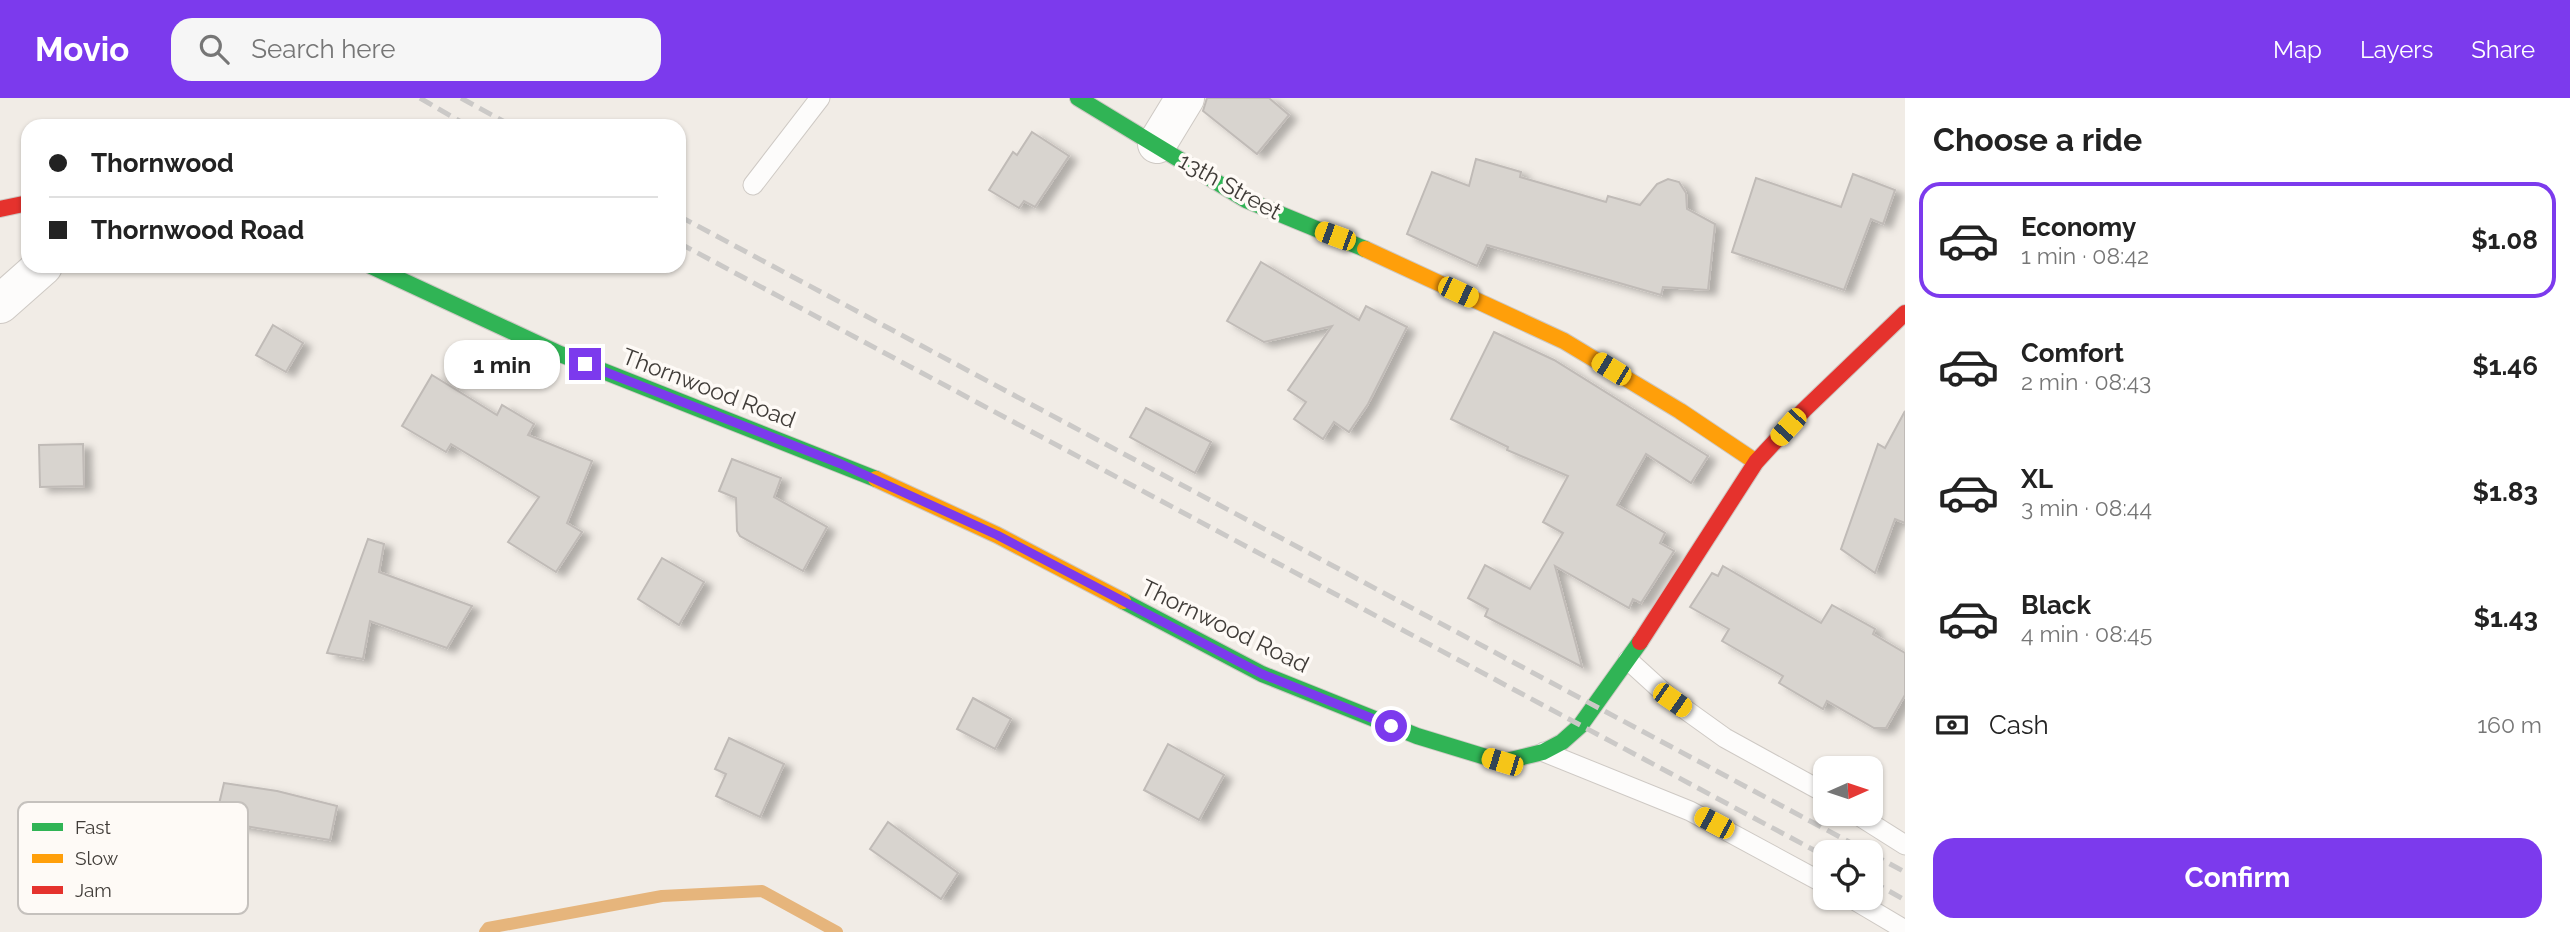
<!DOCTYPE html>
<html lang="en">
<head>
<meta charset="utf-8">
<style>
  :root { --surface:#fff; --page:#f6f6f6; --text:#222; --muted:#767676; --line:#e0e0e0; --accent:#7c3aed }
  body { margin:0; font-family:Raleway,sans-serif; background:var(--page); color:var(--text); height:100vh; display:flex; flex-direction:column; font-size:26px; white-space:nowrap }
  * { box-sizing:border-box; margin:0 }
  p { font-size:23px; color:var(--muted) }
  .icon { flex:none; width:38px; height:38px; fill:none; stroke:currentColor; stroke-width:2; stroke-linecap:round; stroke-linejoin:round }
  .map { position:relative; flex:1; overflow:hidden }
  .drawer { display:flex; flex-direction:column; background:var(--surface); width:665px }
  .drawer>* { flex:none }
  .top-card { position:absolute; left:21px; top:21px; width:665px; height:154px; border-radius:21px; box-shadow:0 2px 5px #0004; display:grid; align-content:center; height:154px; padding:0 28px; background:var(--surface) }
  .needle { width:46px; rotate:87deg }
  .buttons { position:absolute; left:1813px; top:658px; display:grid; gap:14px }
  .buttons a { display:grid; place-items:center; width:70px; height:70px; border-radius:14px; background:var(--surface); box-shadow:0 2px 5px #0004; font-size:35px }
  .end { position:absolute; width:32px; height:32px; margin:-16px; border:9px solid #7c3aed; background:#fff; box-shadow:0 0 0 4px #fff }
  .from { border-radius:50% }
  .bubble { position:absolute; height:49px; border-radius:21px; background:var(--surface); box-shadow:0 2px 5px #0004; font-size:23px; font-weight:700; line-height:49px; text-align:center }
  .car { position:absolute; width:21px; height:42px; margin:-21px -10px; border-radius:9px; box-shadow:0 0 5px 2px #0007; background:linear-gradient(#f5c518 24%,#345 0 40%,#f5c518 0 76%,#345 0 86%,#f5c518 0) }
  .top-card b { display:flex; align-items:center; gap:24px; height:66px; font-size:26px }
  .top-card b+b { border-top:2px solid var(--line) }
  .top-card i { width:18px; height:18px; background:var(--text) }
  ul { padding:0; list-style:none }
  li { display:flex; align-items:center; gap:21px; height:116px; margin:0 14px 10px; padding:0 14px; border:4px solid transparent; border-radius:21px }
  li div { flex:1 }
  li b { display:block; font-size:26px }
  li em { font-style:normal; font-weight:700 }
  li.current { border-color:var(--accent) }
  li>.icon { width:63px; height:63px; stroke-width:1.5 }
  h2 { padding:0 28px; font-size:32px; line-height:84px }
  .pay { display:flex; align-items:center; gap:18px; height:77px; padding:0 28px; font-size:26px }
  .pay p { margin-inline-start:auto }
  .button { display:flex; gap:14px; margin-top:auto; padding:14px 28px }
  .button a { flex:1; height:80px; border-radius:21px; background:var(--accent); color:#fff; font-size:28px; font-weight:700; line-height:80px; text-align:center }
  header { display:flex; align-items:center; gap:42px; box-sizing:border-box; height:98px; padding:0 35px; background:var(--accent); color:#fff }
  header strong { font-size:33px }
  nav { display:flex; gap:38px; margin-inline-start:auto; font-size:24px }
  .search { width:490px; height:63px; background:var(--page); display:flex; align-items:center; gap:18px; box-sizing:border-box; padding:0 24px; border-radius:21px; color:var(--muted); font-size:26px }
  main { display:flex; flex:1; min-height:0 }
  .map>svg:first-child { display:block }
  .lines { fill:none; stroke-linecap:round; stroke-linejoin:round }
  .stream { stroke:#e6b57c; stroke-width:12 }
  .building { fill:#d8d4cf; stroke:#c0bbb7; stroke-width:2; filter:url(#shadow) }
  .lane-casing { stroke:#cec9c4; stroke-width:21 }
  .street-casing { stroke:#cec9c4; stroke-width:40 }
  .fast-casing { stroke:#cec9c4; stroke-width:18 }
  .slow-casing { stroke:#cec9c4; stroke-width:18 }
  .jam-casing { stroke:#cec9c4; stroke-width:18 }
  .lane { stroke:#fdfcfb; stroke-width:19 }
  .street { stroke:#fdfcfb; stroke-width:38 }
  .fast { stroke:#30b455; stroke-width:16 }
  .slow { stroke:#ff9f0a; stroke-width:16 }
  .jam { stroke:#e5322d; stroke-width:16 }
  .rail { stroke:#cbc9c7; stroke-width:5; stroke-dasharray:14 7; stroke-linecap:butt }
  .route { stroke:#7c3aed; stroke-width:9 }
  .labels { text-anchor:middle; stroke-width:7; stroke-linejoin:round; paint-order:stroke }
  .street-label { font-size:23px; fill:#403c38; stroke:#fefaf6 }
  .key { fill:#fefaf6; stroke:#c5c1bd; stroke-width:2 }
  .key-label { font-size:19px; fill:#403c38 }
</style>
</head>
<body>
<header>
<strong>Movio</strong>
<div class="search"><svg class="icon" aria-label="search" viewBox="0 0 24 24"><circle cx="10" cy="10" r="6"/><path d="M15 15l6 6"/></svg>Search here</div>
<nav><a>Map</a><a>Layers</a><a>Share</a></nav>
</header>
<main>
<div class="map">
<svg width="1905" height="834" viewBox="0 0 1905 834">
  <defs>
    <filter id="shadow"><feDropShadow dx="8" dy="4.5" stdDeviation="3.5" flood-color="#0004"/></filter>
  </defs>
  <rect width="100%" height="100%" fill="#f1ece6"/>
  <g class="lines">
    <!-- stream -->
    <path class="stream" d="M485 834 488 830 662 798 762 793 837 834"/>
  </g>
  <!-- building -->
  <g class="building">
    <path d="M1207 0H1269L1289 17 1257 56 1203 13Z"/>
    <path d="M1032 34 1069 58 1035 109 1024 103 1019 110 989 92 1013 54 1017 57Z"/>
    <path d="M1476 61 1521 74 1520 79 1606 104 1608 98 1640 107 1657 86 1668 81 1679 84 1686 95 1687 111 1715 126 1708 192 1663 189 1661 197 1487 147 1477 168 1407 136 1432 74 1469 88Z"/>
    <path d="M1853 76 1895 92 1883 126 1871 121 1844 192 1732 154 1756 80 1841 109Z"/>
    <path d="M1261 164 1359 222 1366 208 1407 229 1368 306 1349 334 1334 324 1323 341 1294 321 1306 304 1288 292 1332 228 1264 244 1227 223Z"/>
    <path d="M273 227 303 245 286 274 256 257Z"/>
    <path d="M1494 234 1554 262 1708 358 1691 385 1646 356 1617 407 1665 435 1660 445 1674 453 1641 505 1633 501 1629 510 1555 468 1582 569 1485 518 1488 511 1468 500 1485 467 1530 491 1563 435 1543 424 1568 378 1507 352 1508 349 1451 321Z"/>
    <path d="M432 277 497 317 502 307 534 326 528 337 592 363 567 425 582 434 556 474 508 444 539 399 451 346 446 354 402 328Z"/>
    <path d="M1146 310 1211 344 1195 375 1130 339Z"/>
    <path d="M1905 313V425L1895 421 1875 475 1841 451 1878 346 1885 350Z"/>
    <path d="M83 346 84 388 40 389 39 347Z"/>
    <path d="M732 361 781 380 774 399 827 429 803 473 740 438 737 433 736 400 719 393Z"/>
    <path d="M368 441 384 446 379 474 472 508 447 550 370 523 363 561 327 555Z"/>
    <path d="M662 460 704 484 679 527 638 501Z"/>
    <path d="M1723 468 1821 525 1832 507 1875 531 1873 536 1905 555V597L1886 630H1874L1827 603 1823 611 1779 585 1783 578 1722 543 1729 531 1690 509 1712 475 1718 478Z"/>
    <path d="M973 600 1011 621 995 651 957 631Z"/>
    <path d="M729 640 784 666 760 719 716 698 726 676 715 671Z"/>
    <path d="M1168 646 1224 677 1199 722 1144 692Z"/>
    <path d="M224 685 277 693 337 708 330 742 215 723Z"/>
    <path d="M888 724 958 775 941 801 870 751Z"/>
  </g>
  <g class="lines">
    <!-- lane casing -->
    <g class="lane-casing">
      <g id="lane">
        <path d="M753 87 820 0"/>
        <path d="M1628 562 1672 602 1725 640 1825 695"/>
        <path d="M1544 654 1690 713 1825 786"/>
        <path d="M1856 716 1905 747"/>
        <path d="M1851 800 1905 832"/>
      </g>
    </g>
    <!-- street casing -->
    <g class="street-casing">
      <g id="street">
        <path d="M1157 46 1185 0"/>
        <path d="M0 206 43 168"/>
      </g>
    </g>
    <!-- fast casing -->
    <g class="fast-casing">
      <g id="fast">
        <path d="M1078 0 1246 102 1365 151"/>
        <path d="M371 168 560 256 876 381"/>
        <path d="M1123 503 1262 576 1417 638 1502 664 1543 654 1562 644 1580 628 1640 544"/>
      </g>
    </g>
    <!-- slow casing -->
    <g class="slow-casing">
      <g id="slow">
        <path d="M1365 151 1564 243 1680 313 1756 364"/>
        <path d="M876 381 997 437 1123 503"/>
      </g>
    </g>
    <!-- jam casing -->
    <g class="jam-casing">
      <g id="jam">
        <path d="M0 111 28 105"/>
        <path d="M1640 544 1756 364 1804 312 1905 215"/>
      </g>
    </g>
    <!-- lane -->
    <use href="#lane" class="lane"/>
    <!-- street -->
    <use href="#street" class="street"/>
    <!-- fast -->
    <use href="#fast" class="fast"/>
    <!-- slow -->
    <use href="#slow" class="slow"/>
    <!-- jam -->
    <use href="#jam" class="jam"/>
    <!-- rail -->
    <g class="rail">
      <path d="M420 0 468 28"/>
      <path d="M461 0 512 28"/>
      <path d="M679 118 1868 754"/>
      <path d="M679 145 1825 758"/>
      <path d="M1871 756 1905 774"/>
      <path d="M1871 783 1905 802"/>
    </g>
  </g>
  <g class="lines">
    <!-- route -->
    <path class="route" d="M585 266 841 366 997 437 1262 576 1391 628"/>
  </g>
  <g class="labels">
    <!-- street labels -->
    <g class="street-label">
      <text transform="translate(1230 88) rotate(29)" y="8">13th Street</text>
      <text transform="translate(709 290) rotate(21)" y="8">Thornwood Road</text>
      <text transform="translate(1225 528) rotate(26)" y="8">Thornwood Road</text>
    </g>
  </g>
  <!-- legend -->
  <rect x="18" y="704" width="230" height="112" rx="10" class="key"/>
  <rect x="32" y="725" width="31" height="8" fill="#30b455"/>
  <rect x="32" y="756" width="31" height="9" fill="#ff9f0a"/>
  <rect x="32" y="788" width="31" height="8" fill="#e5322d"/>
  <g class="key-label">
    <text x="75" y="736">Fast</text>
    <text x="75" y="767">Slow</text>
    <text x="75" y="799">Jam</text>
  </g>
</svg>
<div class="buttons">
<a><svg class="needle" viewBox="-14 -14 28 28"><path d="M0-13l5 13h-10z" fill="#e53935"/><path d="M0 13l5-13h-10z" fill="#767676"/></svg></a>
<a><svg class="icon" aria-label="locate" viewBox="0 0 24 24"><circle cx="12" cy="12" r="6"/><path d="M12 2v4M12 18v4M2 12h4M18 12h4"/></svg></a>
</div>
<i class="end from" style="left:1391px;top:628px"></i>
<i class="end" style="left:585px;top:266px"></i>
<div class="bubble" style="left:444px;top:242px;width:116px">1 min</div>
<i class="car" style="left:1335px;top:138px;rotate:290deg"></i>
<i class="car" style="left:1458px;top:194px;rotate:115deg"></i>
<i class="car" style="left:1611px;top:271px;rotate:301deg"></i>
<i class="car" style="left:1788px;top:329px;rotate:222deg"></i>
<i class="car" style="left:1672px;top:602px;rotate:125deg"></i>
<i class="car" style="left:1502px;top:664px;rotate:287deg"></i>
<i class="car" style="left:1714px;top:725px;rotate:298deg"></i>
<div class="top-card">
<b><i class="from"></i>Thornwood</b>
<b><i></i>Thornwood Road</b>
</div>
</div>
<section class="drawer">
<h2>Choose a ride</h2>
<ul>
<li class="current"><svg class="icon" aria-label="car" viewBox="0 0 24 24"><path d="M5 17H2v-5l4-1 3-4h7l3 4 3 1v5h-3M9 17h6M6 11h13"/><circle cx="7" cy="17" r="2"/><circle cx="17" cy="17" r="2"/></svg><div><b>Economy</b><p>1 min · 08:42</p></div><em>$1.08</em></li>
<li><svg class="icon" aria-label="car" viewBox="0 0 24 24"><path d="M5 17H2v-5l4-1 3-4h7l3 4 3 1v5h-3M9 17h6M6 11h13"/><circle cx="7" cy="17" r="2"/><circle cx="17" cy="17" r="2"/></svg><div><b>Comfort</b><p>2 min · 08:43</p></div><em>$1.46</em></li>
<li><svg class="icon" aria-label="car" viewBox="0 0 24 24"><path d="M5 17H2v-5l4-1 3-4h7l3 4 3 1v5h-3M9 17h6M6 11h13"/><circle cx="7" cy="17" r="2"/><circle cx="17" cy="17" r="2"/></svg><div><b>XL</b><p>3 min · 08:44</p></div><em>$1.83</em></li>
<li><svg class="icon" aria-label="car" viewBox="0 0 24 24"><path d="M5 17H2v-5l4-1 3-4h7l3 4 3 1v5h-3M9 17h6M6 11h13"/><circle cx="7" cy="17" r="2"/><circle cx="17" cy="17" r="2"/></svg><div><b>Black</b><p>4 min · 08:45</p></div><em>$1.43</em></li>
</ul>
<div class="pay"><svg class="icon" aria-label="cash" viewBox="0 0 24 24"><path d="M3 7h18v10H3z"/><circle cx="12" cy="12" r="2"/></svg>Cash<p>160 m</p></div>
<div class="button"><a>Confirm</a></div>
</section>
</main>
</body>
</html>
